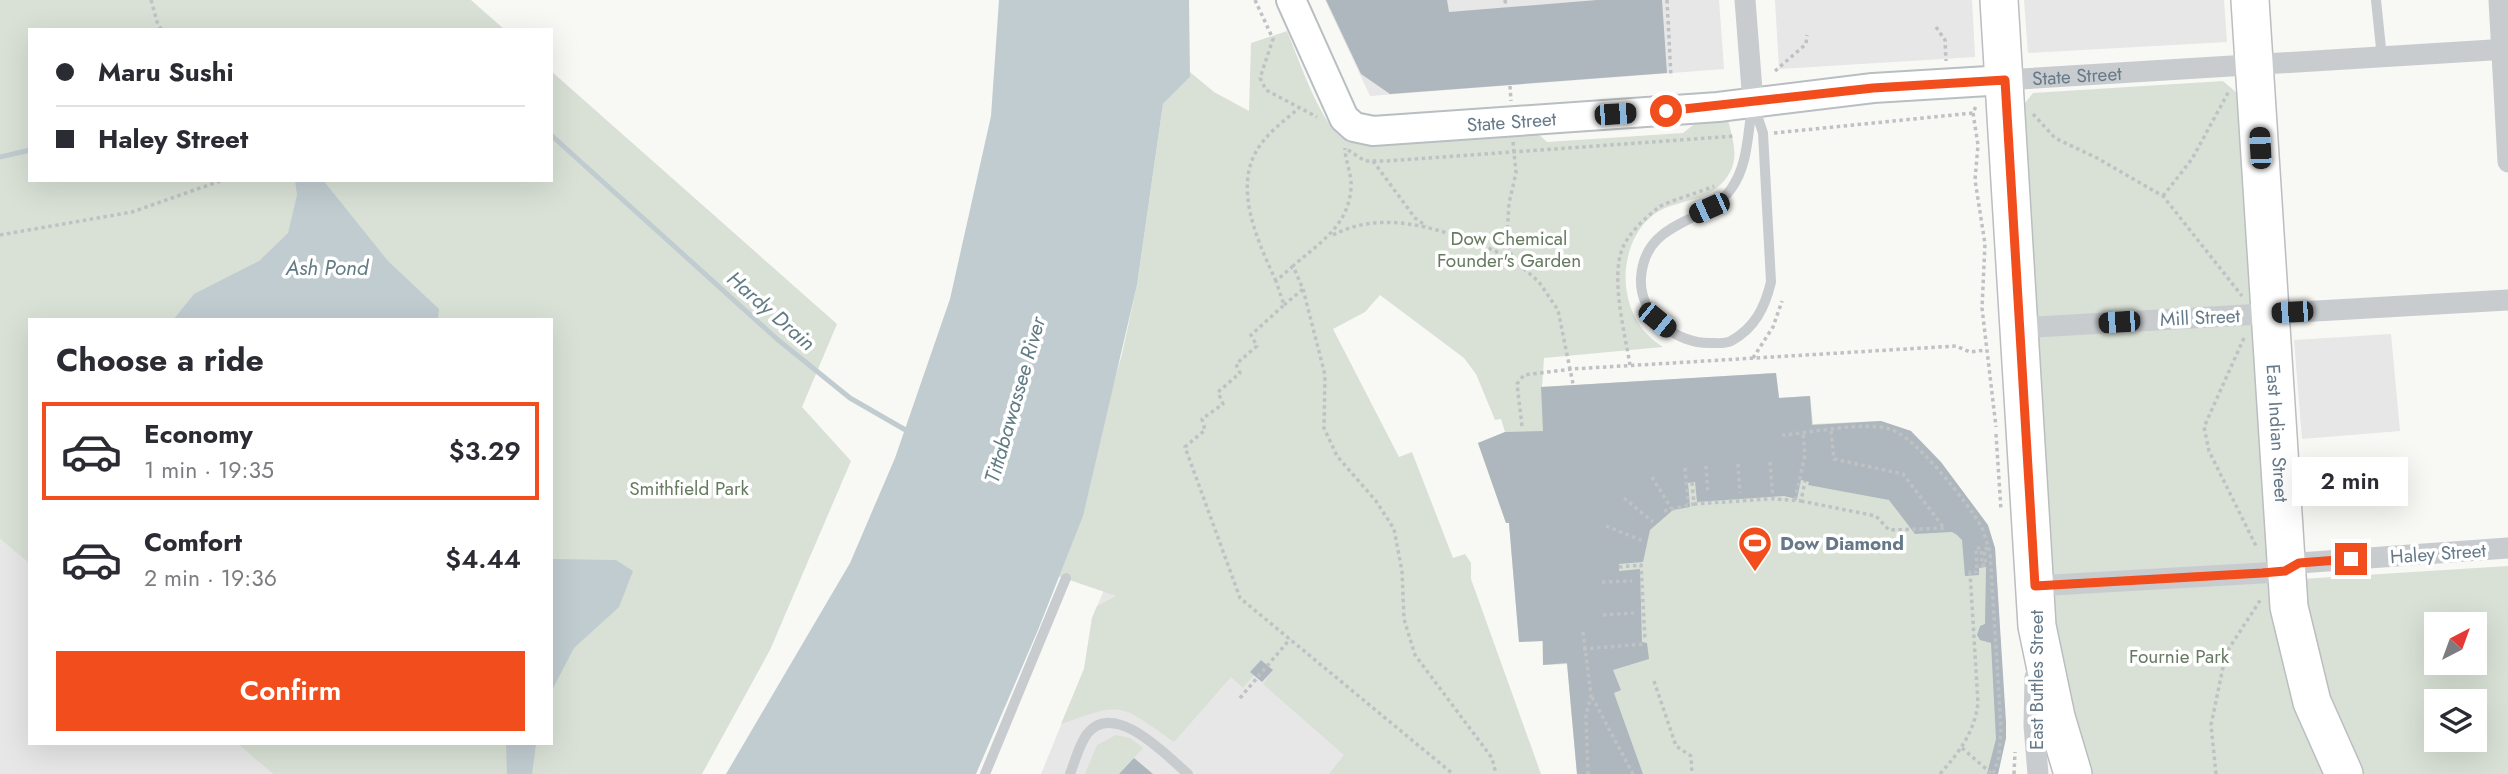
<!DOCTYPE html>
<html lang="en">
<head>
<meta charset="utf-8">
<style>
  :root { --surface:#fff; --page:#f7f7f7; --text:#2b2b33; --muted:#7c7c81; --line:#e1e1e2; --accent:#f24d1c }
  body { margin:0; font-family:Jost,sans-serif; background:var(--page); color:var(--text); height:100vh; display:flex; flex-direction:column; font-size:26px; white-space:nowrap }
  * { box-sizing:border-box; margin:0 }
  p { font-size:23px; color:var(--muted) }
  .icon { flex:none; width:38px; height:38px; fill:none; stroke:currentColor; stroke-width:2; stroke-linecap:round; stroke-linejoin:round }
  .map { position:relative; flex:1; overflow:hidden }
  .details { position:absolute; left:28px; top:318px; width:525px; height:427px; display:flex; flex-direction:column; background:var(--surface); border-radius:0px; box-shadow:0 7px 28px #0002 }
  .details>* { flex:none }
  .hud { position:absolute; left:28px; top:28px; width:525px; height:154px; border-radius:0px; box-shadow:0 7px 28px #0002; display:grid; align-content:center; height:154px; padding:0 28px; background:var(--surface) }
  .needle { width:46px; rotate:41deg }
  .fabs { position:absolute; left:2424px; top:612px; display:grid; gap:14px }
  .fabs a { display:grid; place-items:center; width:63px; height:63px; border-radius:0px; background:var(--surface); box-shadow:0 7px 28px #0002; font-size:35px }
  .end { position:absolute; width:32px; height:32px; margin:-16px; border:9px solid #f24d1c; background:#fff; box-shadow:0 0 0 4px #fff }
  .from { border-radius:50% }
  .bubble { position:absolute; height:49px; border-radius:0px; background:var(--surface); box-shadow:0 7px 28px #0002; font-size:23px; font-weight:600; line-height:49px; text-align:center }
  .car { position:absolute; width:21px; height:42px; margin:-21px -10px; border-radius:9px; box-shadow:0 0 5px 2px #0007; background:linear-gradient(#222 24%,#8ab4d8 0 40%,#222 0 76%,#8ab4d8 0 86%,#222 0) }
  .hud b { display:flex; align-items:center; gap:24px; height:66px; font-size:26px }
  .hud b+b { border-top:2px solid var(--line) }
  .hud i { width:18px; height:18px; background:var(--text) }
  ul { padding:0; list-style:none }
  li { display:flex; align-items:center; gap:21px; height:98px; margin:0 14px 10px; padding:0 14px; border:4px solid transparent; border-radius:0px }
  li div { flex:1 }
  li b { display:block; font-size:26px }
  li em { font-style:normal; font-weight:600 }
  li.current { border-color:var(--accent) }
  li>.icon { width:63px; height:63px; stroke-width:1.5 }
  h2 { padding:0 28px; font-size:32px; line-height:84px }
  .action { display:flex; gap:14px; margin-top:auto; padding:14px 28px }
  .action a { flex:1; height:80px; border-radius:0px; background:var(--accent); color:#fff; font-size:28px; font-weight:600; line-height:80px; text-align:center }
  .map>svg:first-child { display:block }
  .built { fill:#e6e7e6 }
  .green { fill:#d9e1d6; fill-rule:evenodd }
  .water { fill:#c1ccd1 }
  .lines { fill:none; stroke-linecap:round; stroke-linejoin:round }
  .stream { stroke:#c1ccd1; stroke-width:5 }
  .building { fill:#aeb7bd }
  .secondary-casing { stroke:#b8bec2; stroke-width:32 }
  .highway-casing { stroke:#babec1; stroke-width:40 }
  .path { stroke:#bfc2c4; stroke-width:3.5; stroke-dasharray:3.5 3.5; stroke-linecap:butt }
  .lane { stroke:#c8cccf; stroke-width:10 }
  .street { stroke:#c8cccf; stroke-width:21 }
  .secondary { stroke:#fff; stroke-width:28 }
  .highway { stroke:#fff; stroke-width:37 }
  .route { stroke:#f24d1c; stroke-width:9 }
  .labels { text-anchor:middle; stroke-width:7; stroke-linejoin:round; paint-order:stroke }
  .street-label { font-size:19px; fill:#657989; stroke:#fff }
  .park-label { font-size:19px; fill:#667a60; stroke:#fff }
  .poi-label { font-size:19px; font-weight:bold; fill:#657989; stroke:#fff; text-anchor:start }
  .water-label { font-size:21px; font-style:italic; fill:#607b84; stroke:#fff }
</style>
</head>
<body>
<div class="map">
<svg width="2508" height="774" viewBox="0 0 2508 774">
  <rect width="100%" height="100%" fill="#f8f8f5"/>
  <!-- built -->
  <g class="built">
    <path d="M1325 0H1719L1724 69 1370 96Z"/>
    <path d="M1775 0H1972L1975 57 1779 69Z"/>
    <path d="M2024 0H2224L2227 42 2028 53Z"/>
    <path d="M2391 334 2400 431 2302 439 2294 340Z"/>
    <path d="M0 539 30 564V744H238L273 774H0Z"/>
    <path d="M1104 590 1253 663 1261 660 1379 774H1041L1084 669 1092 618Z"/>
  </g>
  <!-- green -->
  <g class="green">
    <path d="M0 0H471L505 30H30V180H551V71L837 324 802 407 851 461 770 650 702 774H273L238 744H551V320H30V564L0 539Z"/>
    <path d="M1287 31C1298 57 1319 120 1341 137 1362 153 1501 134 1535 131L1547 142 1683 133 1698 121 1728 120C1732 136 1739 156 1730 172 1715 200 1688 198 1663 209 1635 222 1623 258 1626 286 1629 313 1641 333 1663 347L1544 358 1542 387 1776 373 1779 398 1810 396 1813 424 1881 421 1911 431 1987 525 1995 548 2006 738 1998 774H1577L1567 664 1543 665 1542 641 1519 642 1509 523H1506L1478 443 1505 432 1501 419 1495 420 1476 374 1464 358 1380 295 1365 312 1333 329 1399 457 1412 452 1453 558 1465 554 1471 563V579L1541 774H1329L1344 755 1263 684 1272 670 1261 660 1250 672 1254 675 1243 688 1231 677 1174 742C1120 704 1124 701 1061 724L1084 669 1092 618 1097 606 1116 596 1058 576 1122 354 1137 285 1163 104 1190 77V72L1214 92 1249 111 1251 43Z"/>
    <path d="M2223 81 2237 93 2269 581 2508 566V774H2091L2059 660 2052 602 2021 108 2033 93ZM2436 625H2474V663H2436ZM2436 702H2474V740H2436Z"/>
    <path d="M1116 735 1130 738 1143 748 1119 774H1085L1097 745Z"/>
  </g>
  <!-- water -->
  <g class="water">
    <path d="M999 0H1189L1190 77 1163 104 1137 285 1083 516 1038 630 976 774H726L850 563 895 458 950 299 991 116Z"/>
    <path d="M295 180H323L388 261 439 309 438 320H173L194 294 259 261 288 233 297 195Z"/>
    <path d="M551 559 616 560 633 571 619 607 574 648 551 692Z"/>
    <path d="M506 744H536L532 774H507Z"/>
  </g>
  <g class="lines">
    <!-- stream -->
    <g class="stream">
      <path d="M551 135 777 339 850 398 909 432"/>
      <path d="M0 157 30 150"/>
    </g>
  </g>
  <!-- building -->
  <g class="building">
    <path d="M1326 0H1447L1449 12 1597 0H1662L1667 73 1390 94 1361 74Z"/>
    <path d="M1776 373 1779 398 1810 396 1812 425 1881 421 1911 431 1941 462 1988 525 1995 548 2006 722V738L1998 774H1987L1996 739 1991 643 1980 640 1977 635 1980 626 1985 624 1986 567 1979 568V575L1965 576 1962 540 1957 535 1952 532 1915 534 1889 500 1808 485 1809 482 1801 480 1797 499 1784 496 1697 502 1695 482 1688 483 1690 507 1673 510 1650 530 1643 562 1619 564V571L1640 569 1642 642 1647 643 1649 659 1613 670 1621 690 1614 693 1643 774H1577L1567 663 1543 665V641L1519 642 1509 523H1506L1478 443 1505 432 1543 431 1541 387Z"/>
    <path d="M1261 660 1273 670 1262 682 1250 672Z"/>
    <path d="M1134 758 1153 774H1119Z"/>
  </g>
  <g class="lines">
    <!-- secondary casing -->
    <g class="secondary-casing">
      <g id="secondary">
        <path id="s2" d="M1291 0 1344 118 1354 127 1373 131 1718 107 1873 88 2005 80"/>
      </g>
    </g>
    <!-- highway casing -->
    <g class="highway-casing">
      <g id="highway">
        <path d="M1999 0 2037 626 2056 717 2073 774"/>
        <path id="s3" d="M2250 0 2289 607 2312 702 2344 774"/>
      </g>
    </g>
    <!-- path -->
    <g class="path">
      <path d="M151 0 158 25 162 30"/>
      <path d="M1255 0 1273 39 1260 78 1266 90 1317 117"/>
      <path d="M1505 0 1506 6"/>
      <path d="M1667 0 1671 77"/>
      <path d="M1936 27 1945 40 1946 61"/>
      <path d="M1775 71 1806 44 1807 35"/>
      <path d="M1510 86 1511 101"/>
      <path d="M1973 113 1978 145 1975 180 1985 244 1982 308 1996 427"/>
      <path d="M2033 114 2055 138 2097 158 2163 196 2242 296"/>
      <path d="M1774 133 1973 113 1977 104"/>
      <path d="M1513 142 1516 173 1509 203 1507 236 1512 258 1539 282 1558 310 1573 384"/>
      <path d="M1348 150 1365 161H1387L1735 136"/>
      <path d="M1373 161 1415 218 1426 226"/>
      <path d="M2163 196 2192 159 2229 91"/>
      <path d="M0 235 132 212 223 180"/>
      <path d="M1333 235C1391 205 1456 235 1512 258"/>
      <path d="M1293 266 1276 281 1284 305 1251 335 1257 346 1236 364 1240 373 1218 392 1223 404 1202 419 1205 430 1185 447 1240 598 1453 774"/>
      <path d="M1276 281C1259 244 1233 190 1257 150 1266 134 1285 120 1299 108"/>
      <path d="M1303 289 1325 375 1324 428 1337 456 1376 501 1394 529 1402 571 1404 619 1415 655 1492 758 1496 774"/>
      <path d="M1284 305 1303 289 1293 266C1319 243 1349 226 1351 187 1352 174 1345 161 1345 148"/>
      <path d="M2244 338 2204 427 2209 451 2257 548"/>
      <path d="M1753 358 1773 327 1782 301"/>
      <path d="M1630 365C1625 334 1610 277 1623 247 1629 233 1646 217 1659 207 1666 202 1701 192 1714 186"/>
      <path d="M1522 426 1517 384 1524 375 1572 369 1956 346 1970 352 1986 350"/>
      <path d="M1831 431 1834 459 1903 474 1944 528"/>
      <path d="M1996 434 2001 510"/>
      <path d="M1782 435C1811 433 1863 421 1890 429 1916 437 1967 502 1981 526 1985 534 1987 544 1990 552L2001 728 1999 757 1993 774"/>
      <path d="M1770 462 1773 499 1801 501 1805 481"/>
      <path d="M1738 464 1740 493"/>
      <path d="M1706 466 1708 494"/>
      <path d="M1685 468 1688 504"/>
      <path d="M1652 477 1671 508"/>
      <path d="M1624 498 1653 522"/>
      <path d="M1795 500 1805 455 1803 433"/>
      <path d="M1801 501 1876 516 1889 530 1944 528"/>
      <path d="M1694 504 1769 499"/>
      <path d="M1664 511 1694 504 1692 482"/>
      <path d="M1606 526 1643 541"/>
      <path d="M1619 567 1641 565 1645 640"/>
      <path d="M1602 582 1632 581"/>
      <path d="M1603 615 1634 613"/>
      <path d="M1583 632 1591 695 1586 716 1588 774"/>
      <path d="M1583 649 1645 644"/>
      <path d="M1654 681 1676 746 1691 756 1692 774"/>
      <path d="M1592 697 1633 774"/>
      <path d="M1240 698 1290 639"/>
      <path d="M1962 748 1992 774"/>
      <path d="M1940 774C1960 751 1974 733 1978 703L1970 572H1977L1976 548H1981L1982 565H1986L1984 549 1988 548"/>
      <path d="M2014 774 2015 752"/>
      <path d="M2216 774 2211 725 2226 653 2261 599"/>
    </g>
    <!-- lane -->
    <g class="lane">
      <path d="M2376 0 2382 58"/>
      <path d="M1753 103 1763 133 1771 282C1765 307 1755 328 1731 341 1726 344 1717 343 1711 343 1676 344 1639 315 1641 278 1645 218 1705 226 1731 189 1749 164 1747 133 1753 103Z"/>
      <path d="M985 774 1066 578"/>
      <path d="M1070 774C1075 761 1079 745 1087 734 1114 699 1167 756 1188 774"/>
    </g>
    <!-- street -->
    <g class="street">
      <path d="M1745 0 1753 103"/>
      <path d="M2499 0 2508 162"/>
      <path id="s1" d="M2005 80 2508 49"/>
      <path d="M2019 328 2508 300"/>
      <path d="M2035 586 2262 573 2285 571 2299 563 2508 548"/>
      <path d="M2035 677 2034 726 2038 774"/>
    </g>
    <!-- secondary -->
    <use href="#secondary" class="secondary"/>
    <!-- highway -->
    <use href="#highway" class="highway"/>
  </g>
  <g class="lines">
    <!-- route -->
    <path class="route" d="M1666 111 1873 88 2005 80 2035 586 2262 573 2285 571 2299 563 2351 559"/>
  </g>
  <!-- icons -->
  <defs>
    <g id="stadium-pin" transform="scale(1.75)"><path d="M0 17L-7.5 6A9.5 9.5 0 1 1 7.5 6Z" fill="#f24d1c" stroke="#fff"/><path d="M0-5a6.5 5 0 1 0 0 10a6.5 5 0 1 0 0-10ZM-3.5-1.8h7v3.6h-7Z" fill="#fff"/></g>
  </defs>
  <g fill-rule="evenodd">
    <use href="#stadium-pin" x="1755" y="543"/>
  </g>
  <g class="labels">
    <!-- street labels -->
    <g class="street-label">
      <text dy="7" stroke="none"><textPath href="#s1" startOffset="72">State Street</textPath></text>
      <text dy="7" stroke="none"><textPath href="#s2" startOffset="301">State Street</textPath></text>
      <text transform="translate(2200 317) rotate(-3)" y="7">Mill Street</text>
      <text dy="7" stroke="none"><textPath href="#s3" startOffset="434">East Indian Street</textPath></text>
      <text transform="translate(2438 553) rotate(-4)" y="7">Haley Street</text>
      <text transform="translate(2036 680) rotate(-90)" y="7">East Buttles Street</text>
    </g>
    <!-- park labels -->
    <g class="park-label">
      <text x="1509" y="245">Dow Chemical<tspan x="1509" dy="22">Founder's Garden</tspan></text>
      <text x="689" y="495">Smithfield Park</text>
      <text x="2179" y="663">Fournie Park</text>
    </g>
    <!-- poi labels -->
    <g class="poi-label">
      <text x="1780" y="550">Dow Diamond</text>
    </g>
    <!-- water labels -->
    <g class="water-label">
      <text x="327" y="275">Ash Pond</text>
      <text transform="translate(771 311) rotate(41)" y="7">Hardy Drain</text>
      <text transform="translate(1015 400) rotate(-74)" y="7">Tittabawassee River</text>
    </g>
  </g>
</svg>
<div class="fabs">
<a><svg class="needle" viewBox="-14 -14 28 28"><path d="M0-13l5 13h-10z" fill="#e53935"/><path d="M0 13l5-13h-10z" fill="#7c7c81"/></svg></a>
<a><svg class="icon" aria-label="layers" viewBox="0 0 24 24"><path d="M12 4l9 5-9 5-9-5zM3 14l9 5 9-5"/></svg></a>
</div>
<i class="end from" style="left:1666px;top:111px"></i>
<i class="end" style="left:2351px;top:559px"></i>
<div class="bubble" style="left:2292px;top:457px;width:116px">2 min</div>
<i class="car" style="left:1615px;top:114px;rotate:86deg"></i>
<i class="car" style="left:2260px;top:148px;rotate:357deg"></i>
<i class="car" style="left:1709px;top:208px;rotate:246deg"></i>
<i class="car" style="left:2292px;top:312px;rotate:267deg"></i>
<i class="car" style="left:1657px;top:320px;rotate:129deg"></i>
<i class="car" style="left:2119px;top:322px;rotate:266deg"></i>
<div class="hud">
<b><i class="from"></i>Maru Sushi</b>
<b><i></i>Haley Street</b>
</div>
<section class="details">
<h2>Choose a ride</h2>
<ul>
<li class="current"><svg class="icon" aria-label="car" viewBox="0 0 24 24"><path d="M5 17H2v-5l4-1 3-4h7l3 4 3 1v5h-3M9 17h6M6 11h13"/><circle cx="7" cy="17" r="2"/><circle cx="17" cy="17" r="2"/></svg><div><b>Economy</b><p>1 min · 19:35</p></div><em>$3.29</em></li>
<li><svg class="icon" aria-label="car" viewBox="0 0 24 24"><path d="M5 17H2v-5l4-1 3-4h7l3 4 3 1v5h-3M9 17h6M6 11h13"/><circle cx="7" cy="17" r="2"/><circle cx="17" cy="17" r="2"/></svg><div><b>Comfort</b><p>2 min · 19:36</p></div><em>$4.44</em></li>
</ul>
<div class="action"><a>Confirm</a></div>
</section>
</div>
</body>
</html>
